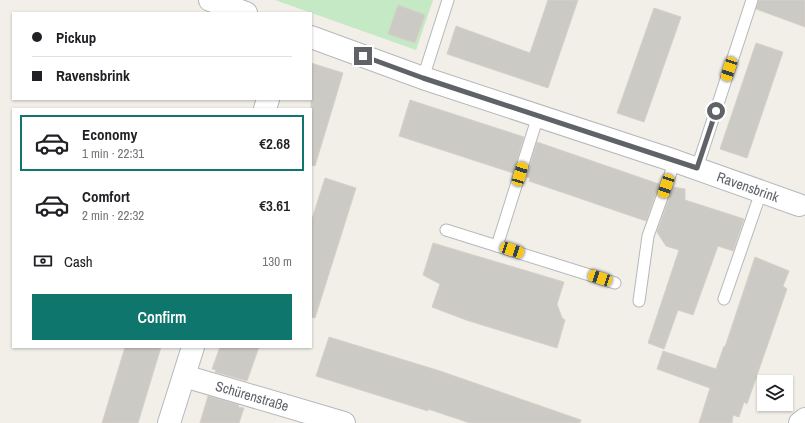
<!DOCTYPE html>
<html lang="en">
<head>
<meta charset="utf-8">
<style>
  :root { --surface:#fff; --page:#f2f2f2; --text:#202124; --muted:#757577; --line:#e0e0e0; --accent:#0f766e }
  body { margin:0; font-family:"Archivo Narrow",sans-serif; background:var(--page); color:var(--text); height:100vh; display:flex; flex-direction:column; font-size:15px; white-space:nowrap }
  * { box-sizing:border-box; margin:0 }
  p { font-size:13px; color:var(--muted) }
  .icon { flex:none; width:22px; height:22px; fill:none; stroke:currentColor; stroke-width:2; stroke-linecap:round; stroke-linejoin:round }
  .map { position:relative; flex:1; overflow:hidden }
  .sheet { position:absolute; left:12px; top:108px; width:300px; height:240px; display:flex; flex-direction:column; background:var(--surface); border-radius:0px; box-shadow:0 1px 3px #0004 }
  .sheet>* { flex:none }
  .guide { position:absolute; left:12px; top:12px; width:300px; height:88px; border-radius:0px; box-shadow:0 1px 3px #0004; display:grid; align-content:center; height:88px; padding:0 20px; background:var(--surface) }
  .controls { position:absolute; left:757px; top:375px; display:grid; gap:8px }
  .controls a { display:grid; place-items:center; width:36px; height:36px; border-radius:0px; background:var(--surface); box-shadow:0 1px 3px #0004; font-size:20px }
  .end { position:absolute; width:18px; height:18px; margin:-9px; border:5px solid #5f6368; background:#fff; box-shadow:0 0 0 2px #fff }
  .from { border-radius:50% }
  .car { position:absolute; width:12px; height:24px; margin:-12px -6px; border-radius:5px; box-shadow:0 0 3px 1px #0007; background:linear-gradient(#f5c518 24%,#345 0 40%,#f5c518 0 76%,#345 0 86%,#f5c518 0) }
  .guide b { display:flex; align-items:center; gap:14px; height:38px; font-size:15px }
  .guide b+b { border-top:1px solid var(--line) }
  .guide i { width:10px; height:10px; background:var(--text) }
  ul { padding:7px 0 0; list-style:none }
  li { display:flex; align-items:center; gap:12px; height:56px; margin:0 8px 6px; padding:0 12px; border:2px solid transparent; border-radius:0px }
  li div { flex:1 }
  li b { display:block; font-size:15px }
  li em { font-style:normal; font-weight:600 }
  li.current { border-color:var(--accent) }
  li>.icon { width:36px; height:36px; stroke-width:1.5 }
  .pay { display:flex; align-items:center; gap:10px; height:44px; padding:0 20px; font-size:15px }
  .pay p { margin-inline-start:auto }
  .cta { display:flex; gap:8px; margin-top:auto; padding:8px 20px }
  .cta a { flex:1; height:46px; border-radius:0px; background:var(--accent); color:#fff; font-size:16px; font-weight:600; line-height:46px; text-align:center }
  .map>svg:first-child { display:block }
  .green { fill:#c5e8c5 }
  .building { fill:#cccac5; stroke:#d6d1c6 }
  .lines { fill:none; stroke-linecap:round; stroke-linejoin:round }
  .lane-casing { stroke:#b5b8bc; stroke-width:13 }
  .street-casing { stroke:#b5b8bc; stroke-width:24 }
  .lane { stroke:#fff; stroke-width:11 }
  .street { stroke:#fff; stroke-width:22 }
  .route { stroke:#5f6368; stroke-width:5 }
  .labels { text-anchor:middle; stroke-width:3; stroke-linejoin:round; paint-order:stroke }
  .street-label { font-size:14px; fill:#5f6368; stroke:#fff }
</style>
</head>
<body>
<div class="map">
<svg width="805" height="423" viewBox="0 0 805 423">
  <rect width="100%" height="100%" fill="#f1efe8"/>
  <!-- green -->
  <path class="green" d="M275 0H433L416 50Z"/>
  <!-- building -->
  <g class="building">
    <path d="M548 0H578L548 88 447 54 456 26 530 53Z"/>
    <path d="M759 0H805V27L756 9Z"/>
    <path d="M398 5 425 15 415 43 388 34Z"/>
    <path d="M654 8 681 17 644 122 617 113Z"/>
    <path d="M756 43 783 52 747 158 720 149Z"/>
    <path d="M311 63 343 73 315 166 311 165Z"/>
    <path d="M410 100 524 137 513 173 399 136Z"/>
    <path d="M537 142 659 184 646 221 529 181 530 178 526 177Z"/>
    <path d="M325 178 356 188 315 318 311 317V222Z"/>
    <path d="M673 187 685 189V200L744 219 733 251 718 246 693 315 678 310 664 349 648 343 679 250 666 246 657 232Z"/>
    <path d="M433 243 564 282 557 304 562 318 565 320 557 348 466 320 432 307 440 284 423 275Z"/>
    <path d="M755 257 789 271 783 286 787 289 747 404 744 402 739 417 733 415 732 423H699L710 388 657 369 663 351 716 369 724 346 725 347Z"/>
    <path d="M329 337 440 371 581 420 580 423H470L428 409V411L316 376Z"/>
    <path d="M125 347H161L138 423H102Z"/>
    <path d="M220 347H259L247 381 215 372 216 370 212 369Z"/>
    <path d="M208 396 239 405 238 407 244 408 239 423H200Z"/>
  </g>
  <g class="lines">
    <!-- lane casing -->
    <g class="lane-casing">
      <g id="lane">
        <path d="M423 78 448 0"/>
        <path d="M697 168 752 0"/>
        <path d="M446 230 615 283"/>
        <path d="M497 246 538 116"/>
        <path d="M724 299 761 192"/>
        <path d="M639 301 648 236 675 161"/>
      </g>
    </g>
    <!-- street casing -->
    <g class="street-casing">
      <g id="street">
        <path d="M210 0 246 13"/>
        <path id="s1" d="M311 37 423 78 675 161 799 205"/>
        <path d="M265 109 268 99"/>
        <path id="s2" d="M184 376 344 423"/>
        <path d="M169 423 193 347"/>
        <path d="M800 423 805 419"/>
      </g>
    </g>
    <!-- lane -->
    <use href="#lane" class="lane"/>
    <!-- street -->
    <use href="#street" class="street"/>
  </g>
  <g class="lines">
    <!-- route -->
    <path class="route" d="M363 56 423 78 697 168 716 111"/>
  </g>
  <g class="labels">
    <!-- street labels -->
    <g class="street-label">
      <text dy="5" stroke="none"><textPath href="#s1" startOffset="462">Ravensbrink</textPath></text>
      <text dy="5" stroke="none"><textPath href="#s2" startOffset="71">Schürenstraße</textPath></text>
    </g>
  </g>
</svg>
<div class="controls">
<a><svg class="icon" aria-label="layers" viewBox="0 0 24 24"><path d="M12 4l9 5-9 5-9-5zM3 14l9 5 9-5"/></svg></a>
</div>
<i class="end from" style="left:716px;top:111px"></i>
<i class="end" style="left:363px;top:56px"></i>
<i class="car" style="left:729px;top:69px;rotate:198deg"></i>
<i class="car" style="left:520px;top:174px;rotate:17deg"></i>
<i class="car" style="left:666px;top:186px;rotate:199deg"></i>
<i class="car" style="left:512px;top:250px;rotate:108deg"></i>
<i class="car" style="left:600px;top:278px;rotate:288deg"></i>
<div class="guide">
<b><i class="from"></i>Pickup</b>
<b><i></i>Ravensbrink</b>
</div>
<section class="sheet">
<ul>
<li class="current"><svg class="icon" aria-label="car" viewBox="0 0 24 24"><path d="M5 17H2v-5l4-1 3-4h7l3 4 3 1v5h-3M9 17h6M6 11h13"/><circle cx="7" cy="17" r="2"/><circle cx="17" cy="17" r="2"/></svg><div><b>Economy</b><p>1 min · 22:31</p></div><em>€2.68</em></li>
<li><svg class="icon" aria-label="car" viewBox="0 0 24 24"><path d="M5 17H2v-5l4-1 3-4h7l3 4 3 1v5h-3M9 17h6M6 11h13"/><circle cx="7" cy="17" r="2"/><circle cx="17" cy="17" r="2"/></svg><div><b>Comfort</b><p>2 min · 22:32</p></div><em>€3.61</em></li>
</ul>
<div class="pay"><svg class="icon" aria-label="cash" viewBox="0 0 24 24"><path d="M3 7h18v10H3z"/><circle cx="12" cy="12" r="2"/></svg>Cash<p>130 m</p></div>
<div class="cta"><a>Confirm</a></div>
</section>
</div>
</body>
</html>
